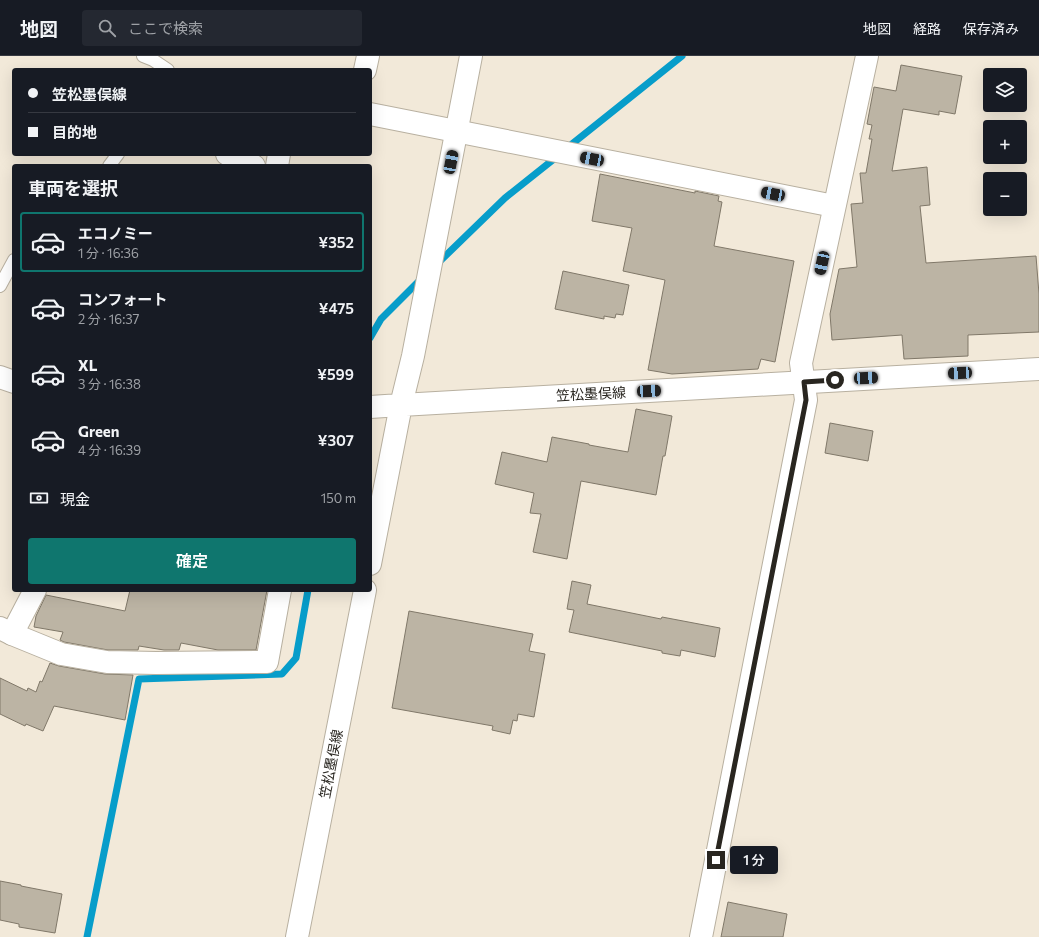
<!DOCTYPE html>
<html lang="ja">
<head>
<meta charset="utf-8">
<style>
  :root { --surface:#171b24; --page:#242831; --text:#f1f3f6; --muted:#9ea1a6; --line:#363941; --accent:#0f766e }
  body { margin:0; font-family:Commissioner,"Noto Sans JP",sans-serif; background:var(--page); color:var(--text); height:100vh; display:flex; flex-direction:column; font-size:15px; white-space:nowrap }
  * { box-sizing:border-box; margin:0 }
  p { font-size:13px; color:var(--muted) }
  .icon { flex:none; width:22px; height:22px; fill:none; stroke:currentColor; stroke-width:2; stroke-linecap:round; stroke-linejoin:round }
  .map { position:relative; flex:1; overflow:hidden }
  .side { position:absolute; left:12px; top:108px; width:360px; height:428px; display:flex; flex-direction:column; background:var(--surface); border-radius:4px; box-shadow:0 4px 16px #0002 }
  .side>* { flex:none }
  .hud { position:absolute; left:12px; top:12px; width:360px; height:88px; border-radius:4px; box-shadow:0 4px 16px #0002; display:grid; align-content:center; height:88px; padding:0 16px; background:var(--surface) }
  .tools { position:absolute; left:983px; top:12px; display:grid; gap:8px }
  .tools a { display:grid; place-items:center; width:44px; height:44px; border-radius:4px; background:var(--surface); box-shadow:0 4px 16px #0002; font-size:20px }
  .end { position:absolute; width:18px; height:18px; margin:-9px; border:5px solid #292620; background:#fff; box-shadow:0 0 0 2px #fff }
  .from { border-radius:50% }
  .bubble { position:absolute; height:28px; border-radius:4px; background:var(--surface); box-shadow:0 4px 16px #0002; font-size:13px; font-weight:600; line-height:28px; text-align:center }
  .car { position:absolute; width:12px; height:24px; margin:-12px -6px; border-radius:5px; box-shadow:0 0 3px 1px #0007; background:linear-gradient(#222 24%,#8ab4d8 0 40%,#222 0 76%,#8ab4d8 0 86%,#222 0) }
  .hud b { display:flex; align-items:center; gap:14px; height:38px; font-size:15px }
  .hud b+b { border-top:1px solid var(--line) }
  .hud i { width:10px; height:10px; background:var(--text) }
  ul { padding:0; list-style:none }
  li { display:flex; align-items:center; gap:12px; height:60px; margin:0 8px 6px; padding:0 8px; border:2px solid transparent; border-radius:4px }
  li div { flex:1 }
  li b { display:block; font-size:15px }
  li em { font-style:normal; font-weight:600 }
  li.selected { border-color:var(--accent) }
  li>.icon { width:36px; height:36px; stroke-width:1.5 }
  h2 { padding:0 16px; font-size:18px; line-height:48px }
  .pay { display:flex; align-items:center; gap:10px; height:44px; padding:0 16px; font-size:15px }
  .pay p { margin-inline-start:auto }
  .cta { display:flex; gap:8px; margin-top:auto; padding:8px 16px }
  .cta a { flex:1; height:46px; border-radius:4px; background:var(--accent); color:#fff; font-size:16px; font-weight:600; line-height:46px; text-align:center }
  header { display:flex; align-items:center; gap:24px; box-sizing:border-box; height:56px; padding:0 20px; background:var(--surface); border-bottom:1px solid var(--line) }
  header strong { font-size:19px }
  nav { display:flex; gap:22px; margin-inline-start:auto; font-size:14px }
  .search { width:280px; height:36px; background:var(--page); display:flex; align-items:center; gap:10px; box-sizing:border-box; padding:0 14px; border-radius:4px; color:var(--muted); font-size:15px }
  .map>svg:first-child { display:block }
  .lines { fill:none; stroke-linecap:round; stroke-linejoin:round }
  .stream { stroke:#079dca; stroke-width:7 }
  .building { fill:#bcb4a4; stroke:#807869 }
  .service-casing { stroke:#b8b0a0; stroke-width:14 }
  .minor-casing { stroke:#b8b0a0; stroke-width:24 }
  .tertiary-casing { stroke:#b8b0a0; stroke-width:24 }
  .secondary-casing { stroke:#b8b0a0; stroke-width:24 }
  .service { stroke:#fff; stroke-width:12 }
  .minor { stroke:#fff; stroke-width:22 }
  .tertiary { stroke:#fff; stroke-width:22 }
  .secondary { stroke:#fff; stroke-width:22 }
  .route { stroke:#292620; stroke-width:5 }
  .labels { text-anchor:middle; stroke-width:3.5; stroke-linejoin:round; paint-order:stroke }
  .street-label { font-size:14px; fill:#292620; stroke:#fff }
</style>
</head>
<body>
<header>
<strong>地図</strong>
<div class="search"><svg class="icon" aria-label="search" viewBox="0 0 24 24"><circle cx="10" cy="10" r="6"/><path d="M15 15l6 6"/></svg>ここで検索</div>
<nav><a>地図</a><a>経路</a><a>保存済み</a></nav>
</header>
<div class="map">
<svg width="1039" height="881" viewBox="0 0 1039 881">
  <rect width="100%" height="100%" fill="#f2e9d9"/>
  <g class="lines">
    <!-- stream -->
    <g class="stream">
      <path d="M567 92 682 0"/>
      <path d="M437 208 505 142 559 99"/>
      <path d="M370 282 381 263 422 222"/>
      <path d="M87 881 139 623 282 618 296 602 308 534"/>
    </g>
  </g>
  <!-- building -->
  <g class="building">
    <path d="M901 9 962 20 955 58 939 55V59L903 53 892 115 927 111 930 149 920 150 926 207 1036 200 1039 238V276L968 279V300L904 303 902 279 832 284 830 258 839 213 857 211 851 148 863 147 860 117H866L872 83H869L872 69 867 68 874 31 896 35Z"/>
    <path d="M600 118 695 137V135L719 140 718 145 722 146 714 190 794 205 775 306 761 303 758 313 672 318 648 314 665 224 623 215 632 172 592 165Z"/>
    <path d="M563 215 629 229 623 259 616 258 615 262 604 260V263L555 253Z"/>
    <path d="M636 353 672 360 665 400H663L656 439 581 425 567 503 533 496 541 458 530 457 534 437 495 428 502 396 547 406 552 381 589 388V389L628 396Z"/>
    <path d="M830 367 873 375 868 405 825 397Z"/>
    <path d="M572 525 591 529 587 548 661 563 662 561 720 572 715 601 681 594 680 600 662 597V595L569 576 574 554 567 553Z"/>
    <path d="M130 534H267L256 594H218L181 587 179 594H164L139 590 138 594H108L64 586 60 584 63 576 34 571 36 560 46 539 125 555Z"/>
    <path d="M409 555 533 578 529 595 545 598 534 661 518 658 517 665 513 664 510 678 492 674 493 670 392 652Z"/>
    <path d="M50 607 59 610 105 618 133 619 125 664 54 650 43 675 26 668 25 670 0 658V622L27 635 28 632 36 636 40 625 42 626Z"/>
    <path d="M0 825 21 829V830L62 838 55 877 19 871V868L0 864Z"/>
    <path d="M728 846 787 858 783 881H721Z"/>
  </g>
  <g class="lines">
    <!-- service casing -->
    <g class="service-casing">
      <g id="service">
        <path d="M143 0 153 4 168 14"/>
        <path d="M109 110 118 98"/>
        <path d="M0 230 14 204"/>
      </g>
    </g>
    <!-- minor casing -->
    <g class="minor-casing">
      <g id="minor">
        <path d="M365 14 368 0"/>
        <path d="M370 58 834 150"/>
        <path d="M227 98 243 108 254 110"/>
        <path d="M277 110 279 98"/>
        <path d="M0 572 12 578 61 598 107 606 156 607 267 606 280 534"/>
        <path d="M12 578 35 534"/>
        <path d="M701 881 806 344 801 307 867 0"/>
      </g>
    </g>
    <!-- tertiary casing -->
    <g class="tertiary-casing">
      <g id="tertiary">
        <path d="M0 321 14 326"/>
        <path d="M370 351 401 349 413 300 471 0"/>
      </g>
    </g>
    <!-- secondary casing -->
    <g class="secondary-casing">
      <g id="secondary">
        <path d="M370 508 401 349 1039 313"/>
        <path d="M297 881 365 534"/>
      </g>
    </g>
    <!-- service -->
    <use href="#service" class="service"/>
    <!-- minor -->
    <use href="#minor" class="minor"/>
    <!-- tertiary -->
    <use href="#tertiary" class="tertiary"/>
    <!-- secondary -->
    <use href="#secondary" class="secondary"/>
  </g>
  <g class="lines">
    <!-- route -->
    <path class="route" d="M716 804 806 344 804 326 835 324"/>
  </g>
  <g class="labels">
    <!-- street labels -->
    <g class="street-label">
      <text transform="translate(591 338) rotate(-3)" y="5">笠松墨俣線</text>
      <text transform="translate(331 708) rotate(-79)" y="5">笠松墨俣線</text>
    </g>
  </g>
</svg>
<div class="tools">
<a><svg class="icon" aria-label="layers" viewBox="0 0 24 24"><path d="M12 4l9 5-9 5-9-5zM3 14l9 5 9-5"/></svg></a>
<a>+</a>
<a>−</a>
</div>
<i class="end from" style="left:835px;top:324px"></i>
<i class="end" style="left:716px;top:804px"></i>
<div class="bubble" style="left:730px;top:790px;width:48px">1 分</div>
<i class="car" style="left:592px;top:103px;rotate:281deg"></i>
<i class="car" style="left:451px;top:106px;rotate:11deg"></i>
<i class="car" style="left:773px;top:138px;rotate:281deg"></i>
<i class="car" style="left:822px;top:207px;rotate:192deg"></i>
<i class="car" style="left:960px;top:317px;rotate:267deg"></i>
<i class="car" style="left:866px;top:322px;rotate:87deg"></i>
<i class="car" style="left:649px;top:335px;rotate:87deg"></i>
<div class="hud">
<b><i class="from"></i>笠松墨俣線</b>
<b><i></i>目的地</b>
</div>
<section class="side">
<h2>車両を選択</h2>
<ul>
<li class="selected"><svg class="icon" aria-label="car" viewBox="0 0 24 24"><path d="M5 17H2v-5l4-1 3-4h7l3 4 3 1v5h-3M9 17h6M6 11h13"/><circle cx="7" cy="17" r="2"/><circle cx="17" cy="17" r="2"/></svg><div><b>エコノミー</b><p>1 分 · 16:36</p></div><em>¥352</em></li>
<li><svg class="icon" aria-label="car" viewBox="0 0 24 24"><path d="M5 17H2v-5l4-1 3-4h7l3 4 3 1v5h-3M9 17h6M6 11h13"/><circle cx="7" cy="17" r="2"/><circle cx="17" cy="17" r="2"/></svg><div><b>コンフォート</b><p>2 分 · 16:37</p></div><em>¥475</em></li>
<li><svg class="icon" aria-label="car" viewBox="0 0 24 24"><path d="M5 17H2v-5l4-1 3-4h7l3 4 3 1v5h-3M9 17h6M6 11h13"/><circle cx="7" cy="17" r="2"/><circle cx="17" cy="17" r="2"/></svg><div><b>XL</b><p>3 分 · 16:38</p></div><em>¥599</em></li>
<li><svg class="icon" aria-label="car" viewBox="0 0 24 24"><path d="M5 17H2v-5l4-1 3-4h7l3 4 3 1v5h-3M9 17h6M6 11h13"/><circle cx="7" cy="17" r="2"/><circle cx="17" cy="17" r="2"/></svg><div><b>Green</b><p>4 分 · 16:39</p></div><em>¥307</em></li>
</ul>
<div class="pay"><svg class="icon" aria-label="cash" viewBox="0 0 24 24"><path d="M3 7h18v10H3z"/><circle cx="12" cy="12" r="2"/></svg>現金<p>150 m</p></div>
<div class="cta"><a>確定</a></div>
</section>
</div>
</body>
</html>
